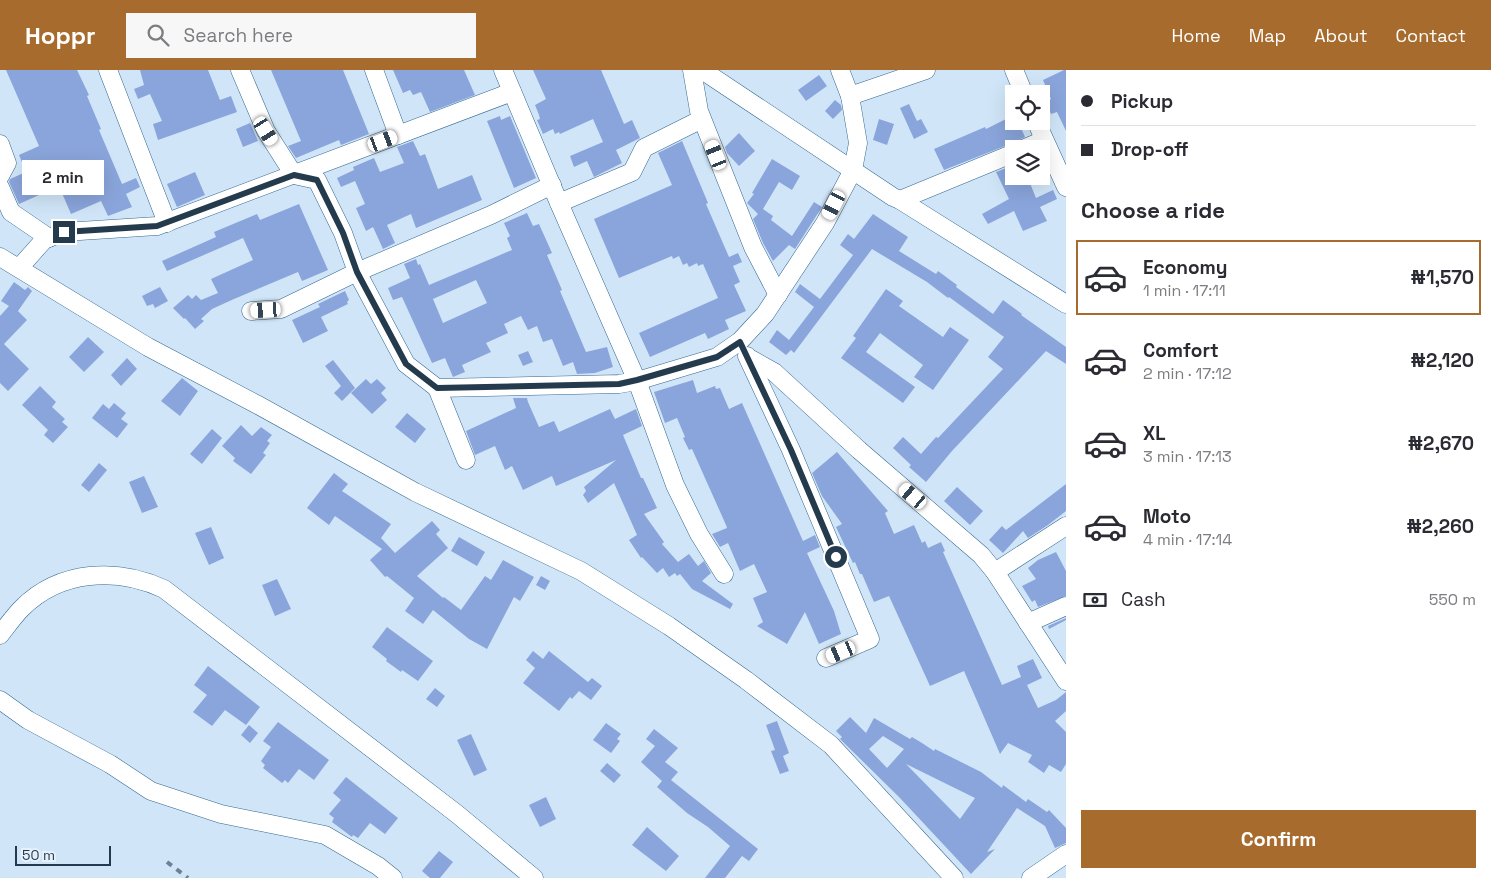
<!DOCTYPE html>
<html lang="en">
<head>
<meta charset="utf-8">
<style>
  :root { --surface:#fff; --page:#f7f7f7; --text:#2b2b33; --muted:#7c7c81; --line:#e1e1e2; --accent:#a76b2d }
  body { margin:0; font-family:"Space Grotesk",sans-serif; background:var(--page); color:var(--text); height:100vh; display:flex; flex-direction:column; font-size:19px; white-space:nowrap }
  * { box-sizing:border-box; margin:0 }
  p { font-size:16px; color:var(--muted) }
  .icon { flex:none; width:28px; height:28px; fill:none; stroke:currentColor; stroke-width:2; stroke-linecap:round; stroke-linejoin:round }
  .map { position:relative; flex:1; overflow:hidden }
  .details { display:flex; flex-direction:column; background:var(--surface); width:425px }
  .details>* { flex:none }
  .top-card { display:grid; align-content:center; height:110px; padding:0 15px; background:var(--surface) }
  .fabs { position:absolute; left:1005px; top:15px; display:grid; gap:10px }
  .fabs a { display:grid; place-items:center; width:45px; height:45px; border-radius:0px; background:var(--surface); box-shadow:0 5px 20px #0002; font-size:25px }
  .scale { position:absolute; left:15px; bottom:12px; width:96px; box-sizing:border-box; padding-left:5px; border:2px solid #243b4d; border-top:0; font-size:14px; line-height:18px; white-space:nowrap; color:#243b4d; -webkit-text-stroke:4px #e7f1fb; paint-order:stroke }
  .end { position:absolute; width:22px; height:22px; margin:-11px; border:6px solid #243b4d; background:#fff; box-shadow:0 0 0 2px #fff }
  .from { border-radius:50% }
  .bubble { position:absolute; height:35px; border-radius:0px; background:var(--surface); box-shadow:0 5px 20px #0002; font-size:16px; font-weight:700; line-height:35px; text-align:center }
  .car { position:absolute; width:15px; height:30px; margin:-15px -8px; border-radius:6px; box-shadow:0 0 4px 1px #0007; background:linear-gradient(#fff 24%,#345 0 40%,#fff 0 76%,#345 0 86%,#fff 0) }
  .top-card b { display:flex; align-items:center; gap:18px; height:48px; font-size:19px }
  .top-card b+b { border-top:1px solid var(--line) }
  .top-card i { width:12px; height:12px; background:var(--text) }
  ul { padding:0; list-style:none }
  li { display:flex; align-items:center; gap:15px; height:75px; margin:0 10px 8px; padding:0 5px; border:2px solid transparent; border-radius:0px }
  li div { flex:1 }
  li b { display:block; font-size:19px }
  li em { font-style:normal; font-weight:700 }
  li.active { border-color:var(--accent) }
  li>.icon { width:45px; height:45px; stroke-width:1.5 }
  h2 { padding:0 15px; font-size:22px; line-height:60px }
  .pay { display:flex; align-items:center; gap:12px; height:55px; padding:0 15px; font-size:19px }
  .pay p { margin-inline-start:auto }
  .cta { display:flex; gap:10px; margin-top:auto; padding:10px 15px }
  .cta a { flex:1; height:58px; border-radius:0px; background:var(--accent); color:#fff; font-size:20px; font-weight:700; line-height:58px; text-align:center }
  header { display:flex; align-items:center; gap:30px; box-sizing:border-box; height:70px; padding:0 25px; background:var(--accent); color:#fff }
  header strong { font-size:24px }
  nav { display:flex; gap:28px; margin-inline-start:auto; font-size:18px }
  .search { width:350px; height:45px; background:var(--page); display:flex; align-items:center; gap:12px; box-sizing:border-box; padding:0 18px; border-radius:0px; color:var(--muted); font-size:19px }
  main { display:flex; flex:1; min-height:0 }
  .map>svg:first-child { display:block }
  .building { fill:#8aa5db; fill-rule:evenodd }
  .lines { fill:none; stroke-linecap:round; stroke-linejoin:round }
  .minor-casing { stroke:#346890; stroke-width:19 }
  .minor { stroke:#fff; stroke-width:18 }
  .rail { stroke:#6b8294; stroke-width:4; stroke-dasharray:6 6; stroke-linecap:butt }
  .route { stroke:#243b4d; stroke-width:6 }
</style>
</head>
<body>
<header>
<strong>Hoppr</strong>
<div class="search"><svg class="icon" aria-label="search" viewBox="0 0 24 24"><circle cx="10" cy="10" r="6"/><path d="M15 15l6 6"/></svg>Search here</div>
<nav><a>Home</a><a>Map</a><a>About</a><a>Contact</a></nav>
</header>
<main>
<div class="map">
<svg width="1066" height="808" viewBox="0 0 1066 808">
  <rect width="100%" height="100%" fill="#d0e6f8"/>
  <!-- building -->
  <g class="building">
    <path d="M6 0H77L89 25 87 26 101 59 99 60 122 114 136 108 140 117 126 124 132 137 108 146 101 131 71 144 59 116 19 134 9 112 10 109 26 102 19 85 39 76Z"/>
    <path d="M140 0H208L220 30 231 26 237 42 158 70 153 54 162 51 150 24 138 29 134 19 144 15Z"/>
    <path d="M271 0H343L369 64 341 75 339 70 296 88 288 76 301 71Z"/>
    <path d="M393 0H464L475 25 430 42 421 22 413 25 410 20 403 23Z"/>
    <path d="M533 0H601L624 54 632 50 640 68 616 80 622 93 594 107 587 91 574 97 570 86 603 72 593 49 560 64 559 62 555 64 553 59 543 64 537 50 540 49 539 45 535 35 546 29Z"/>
    <path d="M1064 0H1066V61L1057 42 1051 44 1045 31 1051 29 1043 10Z"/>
    <path d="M819 5 827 16 806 31 798 20Z"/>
    <path d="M835 30 841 35 842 40 833 49 825 41Z"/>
    <path d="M909 34 917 51 921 49 928 62 914 69 900 38Z"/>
    <path d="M1014 45V51H1018L1025 67 1015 72 944 100 934 79 985 57 986 59Z"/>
    <path d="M500 46 501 50 510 46 536 108 514 118 487 51Z"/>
    <path d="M879 49 894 54 887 75 873 70Z"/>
    <path d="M250 53 258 71 243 77 236 59Z"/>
    <path d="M739 63 755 81 739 96 727 83 725 77Z"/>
    <path d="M413 71 420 86 425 84 438 119 472 105 482 130 416 158 411 144 387 155 395 173 383 179 373 157 366 161 356 138 365 134 355 111 341 117 337 108 354 100 353 97 374 88 380 102 404 93 397 77Z"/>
    <path d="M682 71 708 133 706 134 729 187 738 183 742 192 733 196 740 212 734 215 746 241 725 250 729 259 708 269 705 263 650 287 639 263 718 228 703 194 698 196 697 193 689 197 687 193 683 195 679 186 673 189 672 186 619 208 594 149 672 115 658 83Z"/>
    <path d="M772 89 800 106 792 120 779 112 763 139 773 146 771 150 792 166 814 132 822 137 795 179 789 175 773 191 763 173 753 149 758 144 747 133 754 124 752 123Z"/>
    <path d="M1014 95V106H1027L1036 128 1053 120 1057 129 1040 137 1047 151 1023 161 1014 141 988 154 982 144 1009 129 996 102Z"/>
    <path d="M195 102 205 125 177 137 167 114Z"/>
    <path d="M299 134 328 200 302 211 298 202 234 229 212 239 201 249 204 251 195 259 185 248 184 249 173 238 188 225 192 229 196 225 201 230 218 223 211 209 253 190 243 168 167 201 162 191 216 167 214 162 257 144 260 150Z"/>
    <path d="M527 143 533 156 539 154 552 183 547 185 562 220 560 221 586 282 607 277 613 297 595 303 577 304 573 292 563 296 552 269 543 272 537 256 528 260 521 246 504 254 508 263 486 273 491 282 462 295 465 302 453 307 445 288 432 293 402 227 393 230 388 218 410 208 404 194 416 189 418 195 420 194 429 215 512 180 507 168 510 166 504 153ZM476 210 487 233 443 253 433 229Z"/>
    <path d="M873 144 908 167 899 181 936 204 938 201 957 215 956 217 993 244 1003 230 1022 244 1021 245 1066 277V294L1046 281 952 381 926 412 909 397 911 395 893 378 903 367 921 384 936 367 938 368 1003 299 988 287 1004 267 949 227 948 228 927 212 872 179 794 283 791 280 786 285 769 272 777 260 789 270 814 237 795 222 800 214 820 229 853 185 840 175 848 164 854 169Z"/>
    <path d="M14 212 25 220 28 217 32 221 18 241 27 250 4 274 29 299 8 321 0 313V246L9 236 1 231Z"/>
    <path d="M160 217 168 231 155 238 153 234 147 236 142 226Z"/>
    <path d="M886 219 903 231 899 236 943 267 950 257 969 270 933 320 914 307 923 295 880 263 866 282 915 317 903 333 841 288 856 268 853 266Z"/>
    <path d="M345 221 349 230 347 232 348 234 321 247 328 261 303 273 292 250 320 237 318 234Z"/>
    <path d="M88 267 104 282 84 302 69 287Z"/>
    <path d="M528 281 533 292 523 296 518 285Z"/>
    <path d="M127 288 137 299 121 316 111 305Z"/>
    <path d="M333 290 355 318 342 331 334 323 341 316 325 296Z"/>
    <path d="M182 308 198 321 180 346 161 331Z"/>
    <path d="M366 309 371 314 377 309 386 318 381 323 387 330 372 344 351 323Z"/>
    <path d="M693 310 697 323 715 316 716 319 720 318 729 339 742 333 803 471 815 465 820 477 807 483 834 541 841 564 819 574 805 542 787 574 757 556 763 552 753 528 767 522 754 494 740 501 728 473 720 477 712 464 727 458 726 455 692 379 689 380 683 368 685 367 677 348 665 353 654 322Z"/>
    <path d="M40 316 56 332 52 337 65 349 62 352 68 357 53 373 44 365 48 360 22 335Z"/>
    <path d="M513 328H527L528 332 539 357 554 351 559 362 610 339 615 349 636 339 642 356 623 365 641 408H643L657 438 644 444 664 472 662 474 678 492 689 484 698 496 704 491 711 503 702 511 733 534 730 539 692 519 680 504 677 506 675 503 669 507 663 498 657 503 642 487 641 488 629 470 637 465 614 413 588 433 583 425 586 421 584 417 616 390 556 416 552 406 523 420 512 396 505 400 495 376 475 385 466 361 516 338Z"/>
    <path d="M114 333 126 343 121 349 128 354 117 368 92 348 103 334 109 339Z"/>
    <path d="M407 343 426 359 415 373 395 357Z"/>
    <path d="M241 355 252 366 261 357 272 365 267 371 270 373 263 383 266 385 251 404 233 391 235 388 222 376Z"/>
    <path d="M212 359 222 368 202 394 190 384Z"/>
    <path d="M837 382 888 441 885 443 894 464 914 455 922 473 925 471 928 478 941 472 945 481 943 482 1002 615 1021 607 1017 596 1033 589 1042 608 1027 615 1038 638 1056 630 1066 622V641L1055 651 1066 662V694L1061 702 1049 695 1044 703 1028 692 1032 685 1008 673 1000 684 964 601 930 616 889 526 874 532 862 504H860L855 492 853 493 836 457 842 454 822 426 812 403Z"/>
    <path d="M99 393 107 400 89 422 81 415Z"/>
    <path d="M334 403 348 414 342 421 391 454 381 468 395 483 432 451 440 460 436 464 448 478 417 506 443 528 444 527 461 540 485 506 491 510 503 490 534 507 520 531 514 527 487 579 469 569 433 540 423 554 405 541 414 528 387 506 385 507 370 490 382 479 335 446 329 455 307 438Z"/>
    <path d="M144 406 158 437 142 443 129 412Z"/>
    <path d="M1066 414V441L1048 455 1028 468 1023 461 1003 483 989 470 1002 456 1006 460Z"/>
    <path d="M957 417 983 441 970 455 944 431Z"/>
    <path d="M211 457 224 488 209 495 195 463Z"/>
    <path d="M459 467 485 482 477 496 451 481Z"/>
    <path d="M1056 482 1066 501V526L1038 537 1035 530 1032 532 1022 516 1036 509 1028 498 1038 490Z"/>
    <path d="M541 506 550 511 545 520 536 515Z"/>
    <path d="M277 509 291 539 275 546 262 515Z"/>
    <path d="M1066 548V550L1049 559 1048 556Z"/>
    <path d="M387 557 433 591 418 611 402 600 401 602 386 591 387 589 372 577Z"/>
    <path d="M533 581 543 589 549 581 588 612 592 608 602 616 591 630 579 621 572 629 570 627 559 641 523 613 535 598 526 590Z"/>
    <path d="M208 596 260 637 246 655 225 640 212 656 193 642 207 625 194 615Z"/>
    <path d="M435 618 445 626 437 637 426 629Z"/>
    <path d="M850 647 866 663 874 648 910 669 912 667 922 673 934 681 935 679 981 702 1002 718 1003 715 1026 732 1028 729 1047 742 1049 740 1066 758V773L1055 778 1045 756 1017 738 987 782 995 779 971 804 899 727 840 669 842 667 836 661ZM883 666 904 679 887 698 869 679ZM906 694 975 728 960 749Z"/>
    <path d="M777 651 789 683 783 686 789 701 780 704 771 681 775 680 766 655Z"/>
    <path d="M278 652 329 690 314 710 299 699 288 713 285 710 282 713 263 698 265 695 261 691 271 677 263 671Z"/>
    <path d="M606 653 621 664 617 669 620 671 611 683 593 670Z"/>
    <path d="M249 655 258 663 250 673 241 665Z"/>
    <path d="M654 659 678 678 665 692 678 702 671 710 758 779 749 791 742 786 725 808H705L730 776 708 757 687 743 657 717 662 711 641 692 655 676 646 669Z"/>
    <path d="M471 664 487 700 474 706 457 670Z"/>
    <path d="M607 693 621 705 614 713 600 701Z"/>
    <path d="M346 707 398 748 385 764 370 753 358 768 353 765 352 767 332 752 334 748 329 744 341 730 333 723Z"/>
    <path d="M546 727 556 749 540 757 529 735Z"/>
    <path d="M647 757 679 786 666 801 632 775Z"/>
    <path d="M439 781 453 792 440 808H430L422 801Z"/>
  </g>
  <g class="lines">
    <!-- minor casing -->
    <g class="minor-casing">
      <g id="minor">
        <path d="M108 0 167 153"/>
        <path d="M240 0 266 61 294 105 317 110 343 163 357 202 406 294 437 318 619 314 637 311 717 287 740 271 765 244 825 153 853 100 858 73 850 26 840 0"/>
        <path d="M374 0 398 65"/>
        <path d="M503 0 559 133 637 311 675 415 699 464 724 504"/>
        <path d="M692 0 699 41 753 177 778 225"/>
        <path d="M702 0 893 127 900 130 1066 234"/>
        <path d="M1014 0 1024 24"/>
        <path d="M850 26 926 0"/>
        <path d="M1036 51 1066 117"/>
        <path d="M0 74 7 93 0 106"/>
        <path d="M1023 79 1044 70"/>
        <path d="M0 117 11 142 49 168"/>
        <path d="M900 130 1014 83"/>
        <path d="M559 133 632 102 644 78 702 49"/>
        <path d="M0 187 148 277 258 335 415 422 581 501 669 556 746 610 831 675 954 808"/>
        <path d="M19 198 44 170 64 162 157 156 512 22"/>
        <path d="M251 241 281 239 357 202 491 145 552 115"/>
        <path d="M747 286 791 380 870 569 826 588"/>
        <path d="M749 288 774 302 859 380 981 485 995 502 1066 611"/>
        <path d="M437 318 466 390"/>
        <path d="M995 502 1066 456"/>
        <path d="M1028 553 1066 536"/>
        <path d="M0 565C7 556 14 546 22 538 60 500 117 497 164 519L457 744 534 808"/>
        <path d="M0 630 28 650 110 694 151 721 221 744 325 765 378 796 393 808"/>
        <path d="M1031 808 1066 784"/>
      </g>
    </g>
    <!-- minor -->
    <use href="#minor" class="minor"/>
    <!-- rail -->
    <path class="rail" d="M167 792 188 808"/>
  </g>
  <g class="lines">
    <!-- route -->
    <path class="route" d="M64 162 157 156 294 105 317 110 343 163 357 202 406 294 437 318 619 314 637 310 717 287 740 272 791 380 836 487"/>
  </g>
</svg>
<div class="fabs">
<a><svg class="icon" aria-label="locate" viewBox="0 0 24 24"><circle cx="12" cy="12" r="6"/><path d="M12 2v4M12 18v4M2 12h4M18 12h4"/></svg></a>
<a><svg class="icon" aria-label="layers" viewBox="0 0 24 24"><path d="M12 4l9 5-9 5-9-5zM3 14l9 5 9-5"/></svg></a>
</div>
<div class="scale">50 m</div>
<i class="end from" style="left:836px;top:487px"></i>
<i class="end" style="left:64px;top:162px"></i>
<div class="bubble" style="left:22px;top:90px;width:82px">2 min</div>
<i class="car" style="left:266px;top:61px;rotate:148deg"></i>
<i class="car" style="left:383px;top:71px;rotate:69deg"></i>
<i class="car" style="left:716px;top:85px;rotate:338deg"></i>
<i class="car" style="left:834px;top:135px;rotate:207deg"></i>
<i class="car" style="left:266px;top:240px;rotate:267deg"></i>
<i class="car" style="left:913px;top:426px;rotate:310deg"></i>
<i class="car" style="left:841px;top:582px;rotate:247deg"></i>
</div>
<section class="details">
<div class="top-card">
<b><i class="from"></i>Pickup</b>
<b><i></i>Drop-off</b>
</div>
<h2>Choose a ride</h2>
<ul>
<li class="active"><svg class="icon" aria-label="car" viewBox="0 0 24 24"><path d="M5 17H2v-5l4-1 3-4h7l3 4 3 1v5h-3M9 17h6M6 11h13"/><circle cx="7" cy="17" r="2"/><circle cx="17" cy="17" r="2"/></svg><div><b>Economy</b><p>1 min · 17:11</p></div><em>₦1,570</em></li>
<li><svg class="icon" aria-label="car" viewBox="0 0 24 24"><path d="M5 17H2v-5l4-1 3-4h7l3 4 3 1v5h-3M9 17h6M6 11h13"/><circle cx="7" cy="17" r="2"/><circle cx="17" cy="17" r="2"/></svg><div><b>Comfort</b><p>2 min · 17:12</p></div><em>₦2,120</em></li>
<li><svg class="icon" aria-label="car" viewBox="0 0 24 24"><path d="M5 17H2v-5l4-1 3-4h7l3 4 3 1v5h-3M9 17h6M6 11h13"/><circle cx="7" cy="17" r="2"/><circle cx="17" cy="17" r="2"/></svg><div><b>XL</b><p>3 min · 17:13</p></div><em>₦2,670</em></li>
<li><svg class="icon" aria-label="car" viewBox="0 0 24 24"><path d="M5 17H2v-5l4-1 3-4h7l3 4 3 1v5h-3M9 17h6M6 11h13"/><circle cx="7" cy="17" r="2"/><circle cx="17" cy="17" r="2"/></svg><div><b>Moto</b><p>4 min · 17:14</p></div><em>₦2,260</em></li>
</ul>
<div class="pay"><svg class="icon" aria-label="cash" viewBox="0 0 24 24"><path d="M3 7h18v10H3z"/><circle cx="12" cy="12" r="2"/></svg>Cash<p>550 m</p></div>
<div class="cta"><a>Confirm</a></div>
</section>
</main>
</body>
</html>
